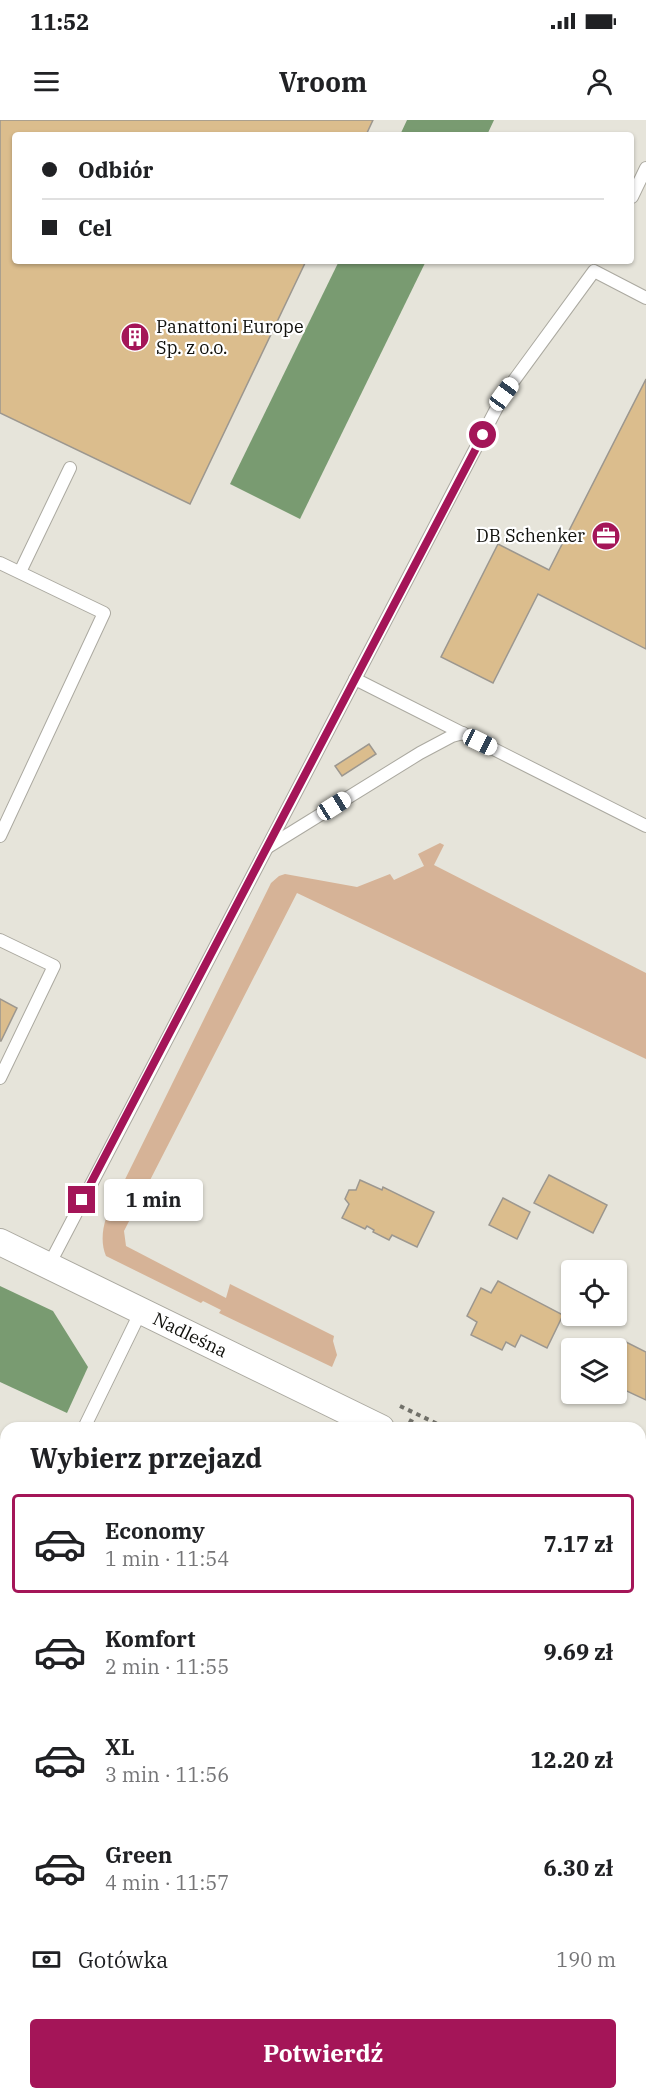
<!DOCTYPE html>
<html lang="pl">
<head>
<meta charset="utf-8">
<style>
  :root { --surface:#fff; --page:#f2f2f2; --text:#202124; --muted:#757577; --line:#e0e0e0; --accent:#a41558 }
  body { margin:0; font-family:"IBM Plex Serif",serif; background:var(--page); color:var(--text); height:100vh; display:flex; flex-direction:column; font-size:22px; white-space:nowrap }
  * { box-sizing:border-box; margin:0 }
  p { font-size:20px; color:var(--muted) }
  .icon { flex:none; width:33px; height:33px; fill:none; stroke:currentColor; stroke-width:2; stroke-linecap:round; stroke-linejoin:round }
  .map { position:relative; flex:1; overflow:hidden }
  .panel { position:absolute; left:0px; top:1302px; width:646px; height:678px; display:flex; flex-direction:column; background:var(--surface); border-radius:18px 18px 0 0; box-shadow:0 2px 4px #0004 }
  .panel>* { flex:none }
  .hud { position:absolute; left:12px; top:12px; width:622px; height:132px; border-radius:6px; box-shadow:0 2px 4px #0004; display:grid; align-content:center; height:132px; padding:0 30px; background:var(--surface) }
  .fabs { position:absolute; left:561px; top:1140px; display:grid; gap:12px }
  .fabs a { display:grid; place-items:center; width:66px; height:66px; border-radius:6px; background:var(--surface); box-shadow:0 2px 4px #0004; font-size:30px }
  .end { position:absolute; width:27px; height:27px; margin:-14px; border:8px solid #a41558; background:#fff; box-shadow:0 0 0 3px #fff }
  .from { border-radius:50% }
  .bubble { position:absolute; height:42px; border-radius:6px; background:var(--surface); box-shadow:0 2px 4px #0004; font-size:20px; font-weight:800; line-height:42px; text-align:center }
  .car { position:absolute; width:18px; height:36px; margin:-18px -9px; border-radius:8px; box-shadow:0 0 4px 2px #0007; background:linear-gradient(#fff 24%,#345 0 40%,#fff 0 76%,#345 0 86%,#fff 0) }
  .hud b { display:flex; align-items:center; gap:21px; height:57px; font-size:22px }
  .hud b+b { border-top:2px solid var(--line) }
  .hud i { width:15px; height:15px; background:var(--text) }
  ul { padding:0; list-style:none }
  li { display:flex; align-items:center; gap:18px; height:99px; margin:0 12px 9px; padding:0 18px; border:3px solid transparent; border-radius:6px }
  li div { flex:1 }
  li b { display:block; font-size:22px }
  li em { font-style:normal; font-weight:800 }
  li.active { border-color:var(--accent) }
  li>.icon { width:54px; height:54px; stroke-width:1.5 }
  h2 { padding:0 30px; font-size:27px; line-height:72px }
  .pay { display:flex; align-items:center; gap:15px; height:66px; padding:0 30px; font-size:22px }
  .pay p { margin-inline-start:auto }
  .action { display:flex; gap:12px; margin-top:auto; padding:12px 30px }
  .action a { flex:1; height:69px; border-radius:6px; background:var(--accent); color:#fff; font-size:24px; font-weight:800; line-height:69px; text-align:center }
  .status { display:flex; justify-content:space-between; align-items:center; height:42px; padding:0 30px; background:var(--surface); direction:ltr }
  .status svg { height:16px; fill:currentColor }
  header { display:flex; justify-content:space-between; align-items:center; height:78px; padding:0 30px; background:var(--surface); font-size:27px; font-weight:800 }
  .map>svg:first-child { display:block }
  .grass { fill:#d6b397 }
  .water { fill:#799b71 }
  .building { fill:#dbbd8d; stroke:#9c978f; stroke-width:1.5 }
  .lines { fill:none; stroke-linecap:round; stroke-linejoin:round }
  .service-casing { stroke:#aba9a0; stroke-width:14 }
  .minor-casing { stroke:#aba9a0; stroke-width:28 }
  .path { stroke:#717069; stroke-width:4; stroke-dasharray:4.5 4.5; stroke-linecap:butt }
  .service { stroke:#fff; stroke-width:12 }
  .minor { stroke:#fff; stroke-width:26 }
  .route { stroke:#a41558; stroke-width:8 }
  .labels { text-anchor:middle; stroke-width:4.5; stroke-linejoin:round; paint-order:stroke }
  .poi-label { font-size:18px; fill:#10100c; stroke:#fff; text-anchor:start }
  .street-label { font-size:18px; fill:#10100c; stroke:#fff }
</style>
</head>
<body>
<div class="status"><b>11:52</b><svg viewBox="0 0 49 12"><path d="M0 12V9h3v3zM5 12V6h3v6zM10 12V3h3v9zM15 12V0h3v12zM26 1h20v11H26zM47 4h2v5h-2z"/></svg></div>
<header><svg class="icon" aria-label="menu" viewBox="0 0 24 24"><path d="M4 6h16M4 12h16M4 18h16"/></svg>Vroom<svg class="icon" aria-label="person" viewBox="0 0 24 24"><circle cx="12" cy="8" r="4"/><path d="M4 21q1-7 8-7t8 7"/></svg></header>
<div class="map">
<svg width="646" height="1980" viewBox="0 0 646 1980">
  <rect width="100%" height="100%" fill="#e6e4da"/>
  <!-- grass -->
  <path class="grass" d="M440 723 444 725 434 745 646 853V939L297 773 124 1111 126 1126 226 1178 230 1164 334 1216 333 1221 337 1235 332 1247 219 1193 221 1190 203 1181 201 1183 106 1136C101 1124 102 1111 106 1098L271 763 279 756 285 754 357 767 390 754 394 760 424 746 418 734Z"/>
  <!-- water -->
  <g class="water">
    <path d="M407 0H494L487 15H400Z"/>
    <path d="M339 141H426L300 399 230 364Z"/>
    <path d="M0 1166 53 1191 88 1247 67 1293 0 1262Z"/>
  </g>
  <!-- building -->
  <g class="building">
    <path d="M0 0H373L366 15H15V141H306L190 384 0 293Z"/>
    <path d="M646 259V529L538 474 493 563 441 537 498 424 549 450Z"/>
    <path d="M369 624 376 634 342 656 335 646Z"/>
    <path d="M0 879 17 888 1 921H0Z"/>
    <path d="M549 1055 607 1085 593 1113 534 1083Z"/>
    <path d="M360 1060 382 1070 383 1067 434 1092 417 1127 392 1115 389 1120 373 1112 374 1110 367 1106 365 1109 342 1098 349 1084 345 1079 349 1070H356Z"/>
    <path d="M503 1078 530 1092 517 1119 489 1105Z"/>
    <path d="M498 1161 563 1195 547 1228 521 1215 515 1227 506 1222 502 1230 471 1215 477 1202 467 1196 481 1168 491 1173Z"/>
    <path d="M622 1220 646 1232V1280L616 1266V1232Z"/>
    <path d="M646 1838V1891L640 1888V1849Z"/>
    <path d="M213 1974H275L286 1980H215L211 1978Z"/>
  </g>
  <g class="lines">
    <!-- service casing -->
    <g class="service-casing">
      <g id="service">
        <path d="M632 77 646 48"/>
        <path d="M0 443 104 493 0 716"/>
        <path d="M20 452 70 348"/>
        <path d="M355 559 646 706"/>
        <path d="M268 727 420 633 452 616 463 613"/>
        <path d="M0 820 54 846 0 958"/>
        <path d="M49 1145 504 274 594 151 646 178"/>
        <path d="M84 1308 141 1191"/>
        <path d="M0 1481 6 1469"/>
      </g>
    </g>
    <!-- minor casing -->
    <g class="minor-casing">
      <g id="minor">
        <path d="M0 1122 381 1308"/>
        <path d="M640 1435 646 1438"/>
        <path d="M640 1480 646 1469"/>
        <path d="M398 1980 401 1974"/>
      </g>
    </g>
    <!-- path -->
    <g class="path">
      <path d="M400 1286 446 1308"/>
      <path d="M409 1300 424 1308"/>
    </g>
    <!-- service -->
    <use href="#service" class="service"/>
    <!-- minor -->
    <use href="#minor" class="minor"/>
  </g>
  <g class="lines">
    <!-- route -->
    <path class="route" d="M82 1080 483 315"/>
  </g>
  <!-- icons -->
  <defs>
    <g id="building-disc" transform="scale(1.5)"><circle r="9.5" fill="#a41558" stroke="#fff"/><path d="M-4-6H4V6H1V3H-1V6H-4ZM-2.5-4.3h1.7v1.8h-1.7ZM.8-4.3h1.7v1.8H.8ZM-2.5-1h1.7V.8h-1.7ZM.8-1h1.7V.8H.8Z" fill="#fff"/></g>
    <g id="office-disc" transform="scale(1.5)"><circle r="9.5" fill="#a41558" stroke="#fff"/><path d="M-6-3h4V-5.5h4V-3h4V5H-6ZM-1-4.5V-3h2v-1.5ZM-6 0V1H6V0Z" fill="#fff"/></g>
  </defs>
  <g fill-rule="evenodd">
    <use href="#building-disc" x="135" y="217"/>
    <use href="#office-disc" x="606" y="416"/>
  </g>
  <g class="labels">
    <!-- poi labels -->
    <g class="poi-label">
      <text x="156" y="213">Panattoni Europe<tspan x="156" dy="21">Sp. z o.o.</tspan></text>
      <text x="585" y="422" text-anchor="end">DB Schenker</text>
    </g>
    <!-- street labels -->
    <g class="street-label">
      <text transform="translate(190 1215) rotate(26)" y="6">Nadleśna</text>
    </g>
  </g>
</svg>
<div class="fabs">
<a><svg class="icon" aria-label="locate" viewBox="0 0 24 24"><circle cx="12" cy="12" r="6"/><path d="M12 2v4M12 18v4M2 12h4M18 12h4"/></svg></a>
<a><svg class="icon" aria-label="layers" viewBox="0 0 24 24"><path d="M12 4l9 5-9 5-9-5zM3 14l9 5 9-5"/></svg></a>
</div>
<i class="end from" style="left:483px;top:315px"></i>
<i class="end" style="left:82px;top:1080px"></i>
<div class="bubble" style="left:104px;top:1059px;width:99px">1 min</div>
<i class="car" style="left:504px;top:274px;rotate:36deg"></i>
<i class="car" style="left:480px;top:622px;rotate:116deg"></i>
<i class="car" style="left:334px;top:686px;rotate:58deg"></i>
<div class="hud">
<b><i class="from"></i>Odbiór</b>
<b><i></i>Cel</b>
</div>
<section class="panel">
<h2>Wybierz przejazd</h2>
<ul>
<li class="active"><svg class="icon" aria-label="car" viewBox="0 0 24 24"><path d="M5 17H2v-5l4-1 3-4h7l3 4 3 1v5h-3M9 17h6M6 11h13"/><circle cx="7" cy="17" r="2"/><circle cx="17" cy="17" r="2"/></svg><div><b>Economy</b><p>1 min · 11:54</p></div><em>7.17 zł</em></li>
<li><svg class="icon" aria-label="car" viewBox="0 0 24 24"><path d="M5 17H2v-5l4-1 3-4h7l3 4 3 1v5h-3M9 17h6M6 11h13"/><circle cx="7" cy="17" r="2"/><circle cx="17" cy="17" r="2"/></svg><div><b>Komfort</b><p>2 min · 11:55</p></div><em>9.69 zł</em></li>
<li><svg class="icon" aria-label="car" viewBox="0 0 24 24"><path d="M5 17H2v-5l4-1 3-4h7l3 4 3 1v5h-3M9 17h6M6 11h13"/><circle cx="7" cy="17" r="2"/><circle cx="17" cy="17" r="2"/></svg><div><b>XL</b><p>3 min · 11:56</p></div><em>12.20 zł</em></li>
<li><svg class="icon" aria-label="car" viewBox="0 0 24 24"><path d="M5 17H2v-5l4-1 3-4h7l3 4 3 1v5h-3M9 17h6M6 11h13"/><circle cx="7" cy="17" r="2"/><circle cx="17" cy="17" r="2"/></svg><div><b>Green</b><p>4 min · 11:57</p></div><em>6.30 zł</em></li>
</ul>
<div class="pay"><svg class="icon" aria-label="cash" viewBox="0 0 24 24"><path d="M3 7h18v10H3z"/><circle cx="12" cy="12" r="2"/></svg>Gotówka<p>190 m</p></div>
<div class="action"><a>Potwierdź</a></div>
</section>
</div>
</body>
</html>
